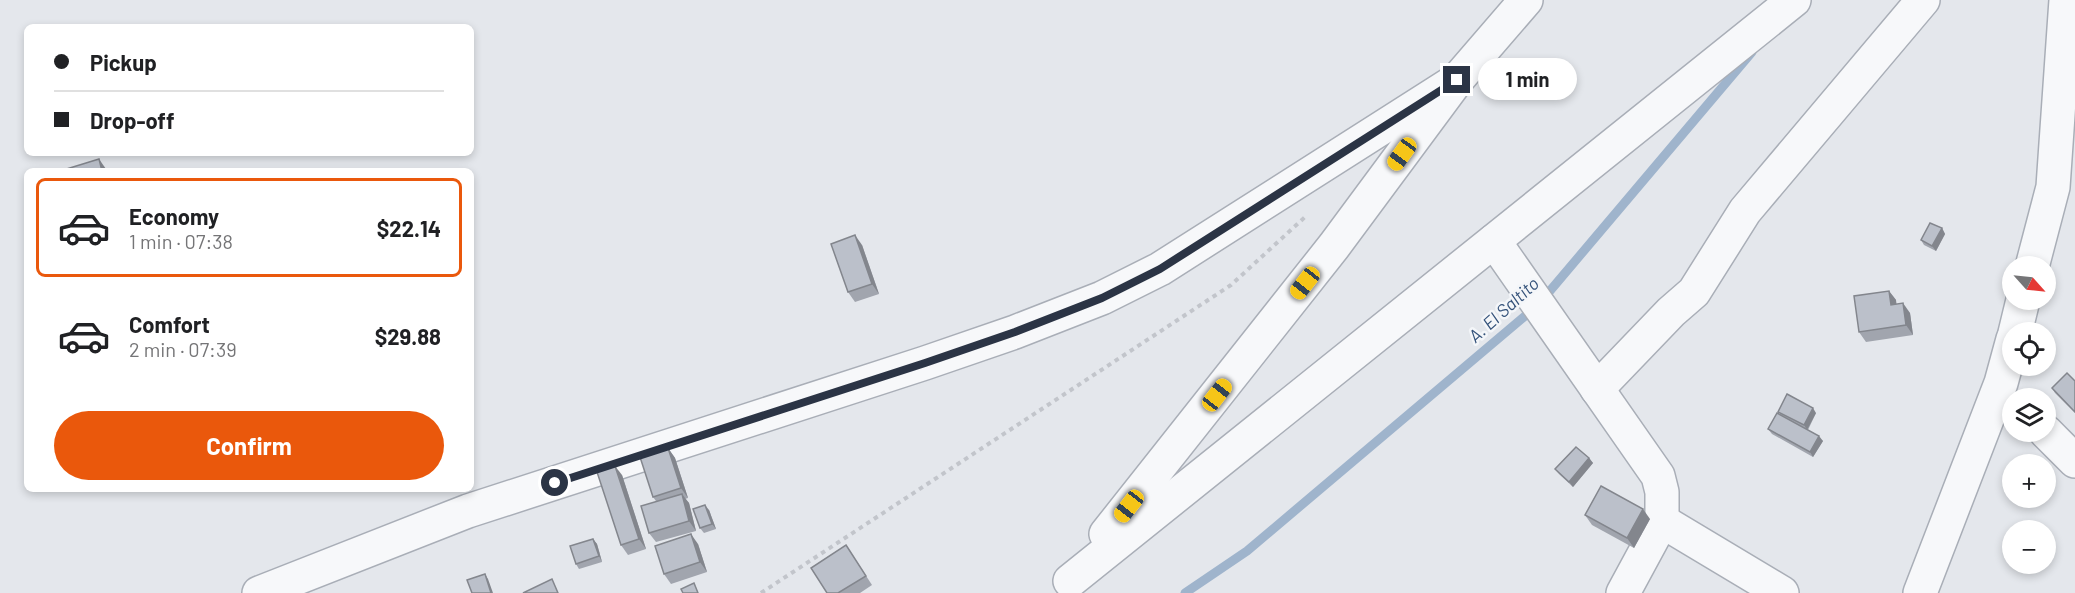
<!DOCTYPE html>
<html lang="en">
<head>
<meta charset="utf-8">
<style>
  :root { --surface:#fff; --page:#f6f6f6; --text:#202124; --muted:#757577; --line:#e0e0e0; --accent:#ea580c }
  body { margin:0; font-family:Barlow,sans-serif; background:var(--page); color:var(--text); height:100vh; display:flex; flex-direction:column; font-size:22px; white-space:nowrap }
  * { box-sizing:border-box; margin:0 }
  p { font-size:20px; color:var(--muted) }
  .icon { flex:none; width:33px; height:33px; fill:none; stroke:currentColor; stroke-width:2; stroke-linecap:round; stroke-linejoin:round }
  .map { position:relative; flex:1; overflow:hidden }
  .side { position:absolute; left:24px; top:168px; width:450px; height:324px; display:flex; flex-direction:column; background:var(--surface); border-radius:9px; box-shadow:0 3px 9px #0003 }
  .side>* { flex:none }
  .guide { position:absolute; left:24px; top:24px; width:450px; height:132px; border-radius:9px; box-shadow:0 3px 9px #0003; display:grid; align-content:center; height:132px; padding:0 30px; background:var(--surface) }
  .needle { width:39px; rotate:117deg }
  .controls { position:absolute; left:2002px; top:256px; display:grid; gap:12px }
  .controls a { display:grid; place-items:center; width:54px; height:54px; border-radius:50%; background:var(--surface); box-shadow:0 3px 9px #0003; font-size:30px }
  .end { position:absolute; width:27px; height:27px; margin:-14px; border:8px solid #2b3445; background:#fff; box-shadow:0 0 0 3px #fff }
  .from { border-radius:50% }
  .bubble { position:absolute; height:42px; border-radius:21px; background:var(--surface); box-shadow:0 3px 9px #0003; font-size:20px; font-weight:700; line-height:42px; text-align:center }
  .car { position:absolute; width:18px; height:36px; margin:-18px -9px; border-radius:8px; box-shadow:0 0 4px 2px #0007; background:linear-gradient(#f5c518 24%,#345 0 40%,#f5c518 0 76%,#345 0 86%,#f5c518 0) }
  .guide b { display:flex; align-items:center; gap:21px; height:57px; font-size:22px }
  .guide b+b { border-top:2px solid var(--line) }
  .guide i { width:15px; height:15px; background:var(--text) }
  ul { padding:10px 0 0; list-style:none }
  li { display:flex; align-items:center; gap:18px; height:99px; margin:0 12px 9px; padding:0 18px; border:3px solid transparent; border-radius:9px }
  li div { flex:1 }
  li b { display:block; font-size:22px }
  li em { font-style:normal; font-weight:700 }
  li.on { border-color:var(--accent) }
  li>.icon { width:54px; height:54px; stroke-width:1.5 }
  .button { display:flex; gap:12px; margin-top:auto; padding:12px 30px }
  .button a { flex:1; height:69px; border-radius:36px; background:var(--accent); color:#fff; font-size:24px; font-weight:700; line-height:69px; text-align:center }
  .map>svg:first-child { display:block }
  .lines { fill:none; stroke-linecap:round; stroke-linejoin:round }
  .stream { stroke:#9fb4cc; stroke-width:9 }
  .minor-casing { stroke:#a9aeb7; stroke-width:36 }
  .path { stroke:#c2c5cb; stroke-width:4; stroke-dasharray:4.5 4.5; stroke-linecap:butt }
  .minor { stroke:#f7f8fa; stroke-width:33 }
  .wall { fill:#a1a5ae }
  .shaded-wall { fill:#83868d }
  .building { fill:#bbc0ca; stroke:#83868d; stroke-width:1.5 }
  .route { stroke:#2b3445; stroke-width:8 }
  .labels { text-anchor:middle; stroke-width:5; stroke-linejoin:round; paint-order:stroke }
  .water-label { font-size:18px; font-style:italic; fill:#34527a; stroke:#f4f6f9 }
</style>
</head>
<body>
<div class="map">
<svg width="2075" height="593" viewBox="0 0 2075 593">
  <rect width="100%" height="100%" fill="#e4e7ec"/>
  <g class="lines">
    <!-- stream -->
    <path class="stream" d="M1185 593 1247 551 1538 305 1752 52"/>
    <!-- minor casing -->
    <g class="minor-casing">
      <g id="minor">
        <path d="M1494 241 1658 476 1662 492V521L1623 593"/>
        <path d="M2032 267 2053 187 2066 0"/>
        <path d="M2015 333 2023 300"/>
        <path d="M1597 389 1671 312 1694 292 1745 211 1923 0"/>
        <path d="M2046 432 2075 461"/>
        <path d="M1662 521 1782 593"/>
        <path d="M1106 534 1334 246 1457 80 1526 0"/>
        <path d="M1070 581 1794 0"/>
        <path d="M259 593 468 511 925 363 1015 332 1102 298 1160 269 1457 80"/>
        <path d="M1920 593 2001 383 2013 339"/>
      </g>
    </g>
    <!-- path -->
    <path class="path" d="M761 593 1231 285 1305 217"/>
    <!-- minor -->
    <use href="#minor" class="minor"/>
  </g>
  <!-- wall -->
  <g class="wall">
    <path d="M1942 228 1945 234 1936 251 1924 245 1921 240Z"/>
    <path d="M862 245 879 294 855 302 848 292Z"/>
    <path d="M1889 291 1896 300V304L1910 313 1913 335 1866 342 1859 332Z"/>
    <path d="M2075 381V413L2055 393 2052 388Z"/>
    <path d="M1778 412 1816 413 1808 430 1823 441 1813 457 1772 434 1768 429 1780 414Z"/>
    <path d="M668 448 675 458 688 498 685 499 689 503 696 531 656 542 649 533 656 501 653 497Z"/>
    <path d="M1589 458 1593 463 1573 487 1559 474 1555 469Z"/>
    <path d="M622 475 646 549 628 555 621 545Z"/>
    <path d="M709 510 716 529 704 533 700 528Z"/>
    <path d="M1585 515 1650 519 1634 548 1592 525Z"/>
    <path d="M593 539 597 544 602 562 579 569 576 564Z"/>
    <path d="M698 544 707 572 671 584 664 574Z"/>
    <path d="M846 545 872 585 860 593H827Z"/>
  </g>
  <!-- shaded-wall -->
  <g class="shaded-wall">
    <path d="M99 159 106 169V171H102Z"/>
    <path d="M1942 228 1945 234 1936 251 1932 246Z"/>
    <path d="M855 235 862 245 879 294 872 284Z"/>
    <path d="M1889 291 1896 300 1898 315 1891 305Z"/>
    <path d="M1903 303 1910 313 1913 335 1906 325Z"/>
    <path d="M1813 408 1816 413 1807 430 1804 425Z"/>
    <path d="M1819 436 1823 441 1813 457 1810 452Z"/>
    <path d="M668 448 675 458 688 498 681 488Z"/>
    <path d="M1589 458 1593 463 1573 487 1569 482Z"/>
    <path d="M615 466 622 475 646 549 639 539Z"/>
    <path d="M682 494 689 503 696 531 689 521Z"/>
    <path d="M705 505 709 510 716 529 712 524Z"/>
    <path d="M1643 509 1650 519 1634 548 1627 538Z"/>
    <path d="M691 534 698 544 707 572 700 562Z"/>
    <path d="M593 539 597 544 602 562 599 556Z"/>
    <path d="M485 574 488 579 493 593H491Z"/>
  </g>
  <!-- building -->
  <g class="building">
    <path d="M99 159 102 171H60Z"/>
    <path d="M1930 223 1942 228 1932 246 1921 240Z"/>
    <path d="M855 235 872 284 848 292 831 244Z"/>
    <path d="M1889 291 1891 305 1903 303 1906 325 1859 332 1854 296Z"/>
    <path d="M2067 373 2075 381V412L2052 388Z"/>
    <path d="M1787 394 1813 408 1804 425 1778 412Z"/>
    <path d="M1777 413 1819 436 1810 452 1768 429Z"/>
    <path d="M1576 447 1589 458 1569 482 1555 469Z"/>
    <path d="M668 448 681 488 653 497 640 457Z"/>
    <path d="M615 466 639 539 621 545 597 472Z"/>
    <path d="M1601 486 1643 509 1627 538 1585 515Z"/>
    <path d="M682 494 689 521 649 533 641 506Z"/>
    <path d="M705 505 712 524 700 528 693 509Z"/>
    <path d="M691 534 700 562 664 574 655 546Z"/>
    <path d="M593 539 599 556 576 564 570 546Z"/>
    <path d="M846 545 866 576 838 593H827L811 568Z"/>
    <path d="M485 574 491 593H472L467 580Z"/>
    <path d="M552 579 558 593H523Z"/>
    <path d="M694 583 698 593H683L681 589Z"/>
  </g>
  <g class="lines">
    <!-- route -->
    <path class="route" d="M555 483 925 363 1015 332 1102 298 1160 269 1457 80"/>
  </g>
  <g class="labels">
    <!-- water labels -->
    <g class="water-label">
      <text transform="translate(1504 310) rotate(-42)" y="6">A. El Saltito</text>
    </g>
  </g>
</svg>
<div class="controls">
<a><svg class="needle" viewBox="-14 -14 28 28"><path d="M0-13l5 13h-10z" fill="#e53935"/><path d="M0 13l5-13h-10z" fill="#757577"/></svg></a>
<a><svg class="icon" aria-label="locate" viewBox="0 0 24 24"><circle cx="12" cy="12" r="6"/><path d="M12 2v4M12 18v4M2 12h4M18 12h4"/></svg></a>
<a><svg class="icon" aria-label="layers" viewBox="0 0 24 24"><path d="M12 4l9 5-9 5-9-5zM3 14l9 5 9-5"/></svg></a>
<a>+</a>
<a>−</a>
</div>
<i class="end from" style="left:555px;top:483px"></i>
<i class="end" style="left:1457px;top:80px"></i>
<div class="bubble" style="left:1478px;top:58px;width:99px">1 min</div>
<i class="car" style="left:1402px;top:154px;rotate:216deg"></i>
<i class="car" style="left:1305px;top:283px;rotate:218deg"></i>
<i class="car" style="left:1217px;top:395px;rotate:38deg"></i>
<i class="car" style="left:1129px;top:506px;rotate:218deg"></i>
<div class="guide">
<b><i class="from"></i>Pickup</b>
<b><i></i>Drop-off</b>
</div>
<section class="side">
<ul>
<li class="on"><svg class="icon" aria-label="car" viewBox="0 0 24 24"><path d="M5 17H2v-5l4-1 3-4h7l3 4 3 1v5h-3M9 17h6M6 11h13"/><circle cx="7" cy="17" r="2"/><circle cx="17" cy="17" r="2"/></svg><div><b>Economy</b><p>1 min · 07:38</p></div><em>$22.14</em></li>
<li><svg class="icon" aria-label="car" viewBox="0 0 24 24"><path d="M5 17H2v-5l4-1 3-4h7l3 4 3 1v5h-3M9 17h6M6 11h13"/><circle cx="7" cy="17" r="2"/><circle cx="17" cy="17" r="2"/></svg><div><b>Comfort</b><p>2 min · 07:39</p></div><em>$29.88</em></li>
</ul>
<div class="button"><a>Confirm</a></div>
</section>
</div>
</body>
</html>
